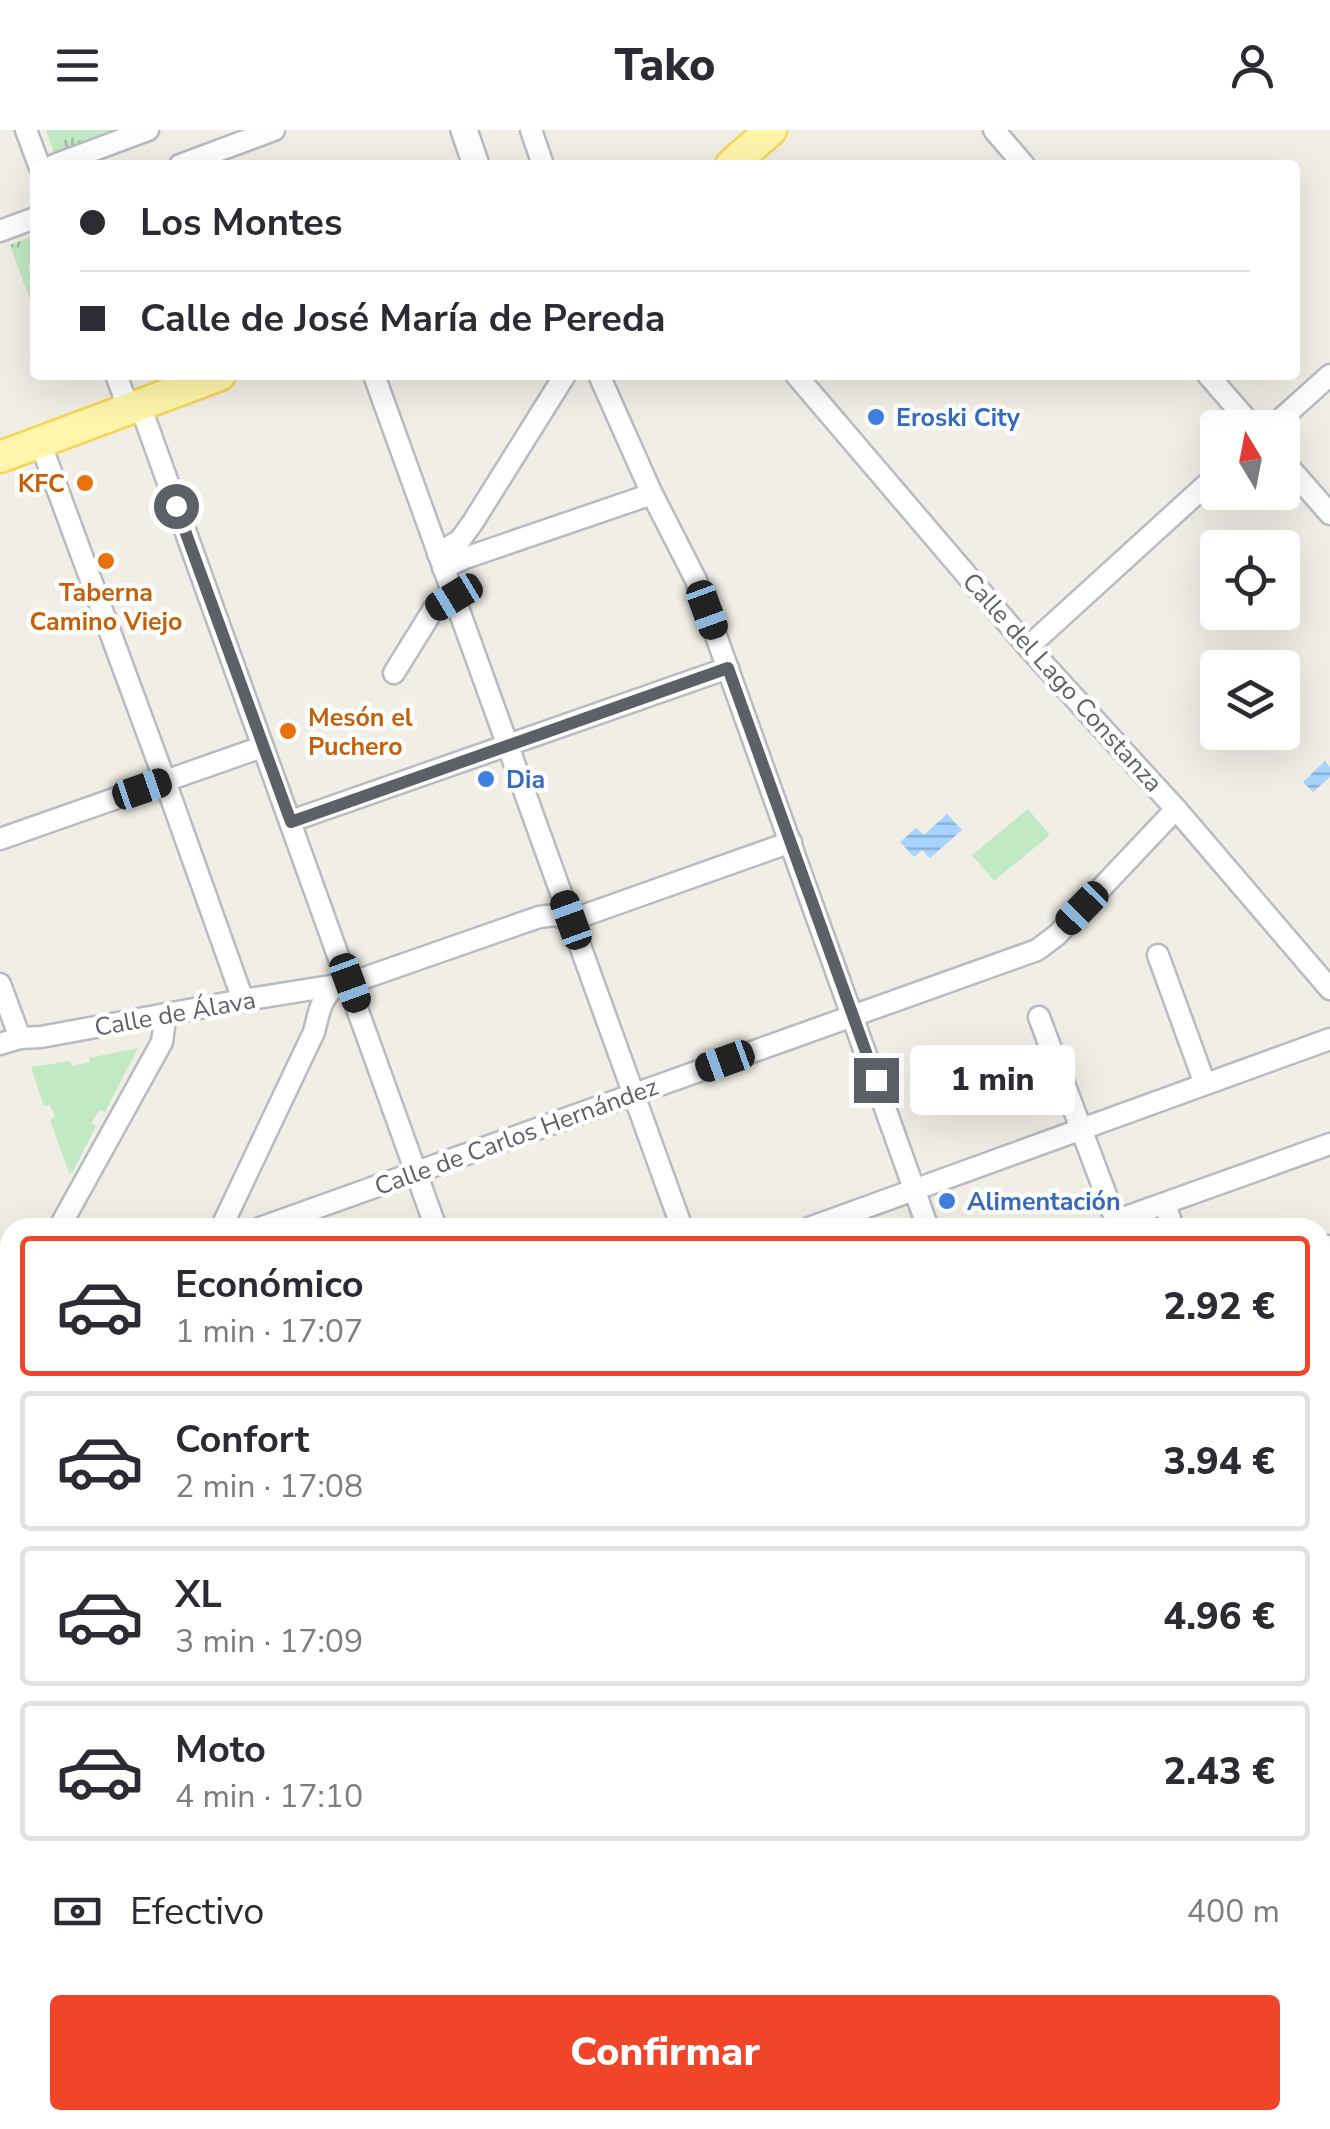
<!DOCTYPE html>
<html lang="es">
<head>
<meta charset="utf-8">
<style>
  :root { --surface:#fff; --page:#f2f2f3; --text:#2b2b33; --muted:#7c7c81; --line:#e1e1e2; --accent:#f1452a }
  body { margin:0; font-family:"Nunito Sans",sans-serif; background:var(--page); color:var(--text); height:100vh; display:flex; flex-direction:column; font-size:38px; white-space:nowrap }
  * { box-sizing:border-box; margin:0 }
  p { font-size:32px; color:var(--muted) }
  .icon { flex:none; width:55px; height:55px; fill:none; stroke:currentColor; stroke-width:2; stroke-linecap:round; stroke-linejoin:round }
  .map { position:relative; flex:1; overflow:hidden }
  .sheet { position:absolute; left:0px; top:1088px; width:1330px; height:912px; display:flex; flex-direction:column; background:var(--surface); border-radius:30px 30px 0 0; box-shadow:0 10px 40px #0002 }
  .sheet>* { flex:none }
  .banner { position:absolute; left:30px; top:30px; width:1270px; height:220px; border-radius:10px; box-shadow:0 10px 40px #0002; display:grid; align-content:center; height:220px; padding:0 50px; background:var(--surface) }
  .needle { width:65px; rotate:350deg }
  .fabs { position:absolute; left:1200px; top:280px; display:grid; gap:20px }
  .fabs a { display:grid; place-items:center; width:100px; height:100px; border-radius:10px; background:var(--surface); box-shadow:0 10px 40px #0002; font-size:50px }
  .end { position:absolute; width:45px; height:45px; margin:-22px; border:12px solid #5d6167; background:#fff; box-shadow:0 0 0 5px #fff }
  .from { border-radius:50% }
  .bubble { position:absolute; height:70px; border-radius:10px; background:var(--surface); box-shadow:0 10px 40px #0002; font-size:32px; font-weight:800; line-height:70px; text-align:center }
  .car { position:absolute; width:30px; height:60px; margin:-30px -15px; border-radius:12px; box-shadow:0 0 8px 2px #0007; background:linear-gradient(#222 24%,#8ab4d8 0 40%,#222 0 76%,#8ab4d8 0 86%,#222 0) }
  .banner b { display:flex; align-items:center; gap:35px; height:95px; font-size:38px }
  .banner b+b { border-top:2px solid var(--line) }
  .banner i { width:25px; height:25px; background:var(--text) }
  ul { padding:18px 0 0; list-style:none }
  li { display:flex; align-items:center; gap:30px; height:140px; margin:0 20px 15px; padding:0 30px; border:5px solid var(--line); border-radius:10px }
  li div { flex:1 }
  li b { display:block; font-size:38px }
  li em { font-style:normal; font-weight:800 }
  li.current { border-color:var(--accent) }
  li>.icon { width:90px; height:90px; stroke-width:1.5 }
  .pay { display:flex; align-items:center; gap:25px; height:110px; padding:0 50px; font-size:38px }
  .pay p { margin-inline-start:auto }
  .action { display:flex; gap:20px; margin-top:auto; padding:20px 50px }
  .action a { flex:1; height:115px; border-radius:10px; background:var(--accent); color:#fff; font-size:40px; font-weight:800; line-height:115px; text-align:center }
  header { display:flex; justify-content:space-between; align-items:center; height:130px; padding:0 50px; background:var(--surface); font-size:45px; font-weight:800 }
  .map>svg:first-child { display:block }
  .medical { fill:#fde6e2 }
  .grass { fill:url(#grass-tufts) }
  .green { fill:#c1e9c3 }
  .water { fill:url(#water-rules) }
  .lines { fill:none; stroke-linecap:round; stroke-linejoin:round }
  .minor-casing { stroke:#b8bbc0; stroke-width:25 }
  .tertiary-casing { stroke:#b8bbc0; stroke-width:30 }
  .secondary-casing { stroke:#b9bcc2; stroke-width:32 }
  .primary-casing { stroke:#f8d457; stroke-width:35 }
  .minor { stroke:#fff; stroke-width:20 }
  .tertiary { stroke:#fff; stroke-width:25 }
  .secondary { stroke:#fff; stroke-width:28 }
  .primary { stroke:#fff6ac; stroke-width:30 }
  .route { stroke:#5d6167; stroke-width:12 }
  .shop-dot { fill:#3f7fe0; stroke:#fff; stroke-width:4 }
  .food-dot { fill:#e8710a; stroke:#fff; stroke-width:4 }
  .labels { text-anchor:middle; stroke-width:9; stroke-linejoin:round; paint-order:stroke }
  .shop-label { font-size:25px; font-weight:bold; fill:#366cbe; stroke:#fff; text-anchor:start }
  .food-label { font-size:25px; font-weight:bold; fill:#c56008; stroke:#fff; text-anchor:end }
  .street-label { font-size:25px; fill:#5d6167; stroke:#fff }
</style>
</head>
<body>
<header><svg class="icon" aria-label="menu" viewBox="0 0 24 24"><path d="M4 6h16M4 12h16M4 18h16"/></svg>Tako<svg class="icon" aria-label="person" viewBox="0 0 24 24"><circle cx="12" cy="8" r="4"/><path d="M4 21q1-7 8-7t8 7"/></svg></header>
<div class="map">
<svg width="1330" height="1999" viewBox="0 0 1330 1999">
  <defs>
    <pattern id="grass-tufts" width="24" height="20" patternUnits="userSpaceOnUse" patternTransform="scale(2.5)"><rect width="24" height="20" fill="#c1e9c3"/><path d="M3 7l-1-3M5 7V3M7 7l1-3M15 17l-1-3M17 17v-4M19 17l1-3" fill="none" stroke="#a0c0a2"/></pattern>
    <pattern id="water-rules" width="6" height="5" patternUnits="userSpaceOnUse" patternTransform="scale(2.5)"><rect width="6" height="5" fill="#a7d4ff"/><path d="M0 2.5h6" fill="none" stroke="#8bafd2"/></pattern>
  </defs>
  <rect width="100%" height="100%" fill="#f0eee5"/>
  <!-- medical -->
  <path class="medical" d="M1330 1790V1927L1326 1931 1320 1929V1794Z"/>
  <!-- grass -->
  <g class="grass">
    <path d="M46 0H116L54 23Z"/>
    <path d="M35 105V132L28 135 35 156V184L10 115Z"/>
    <path d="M266 1990H398L391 1999H260Z"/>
  </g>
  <!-- green -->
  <g class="green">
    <path d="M1028 679 1050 705 994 751 972 725Z"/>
    <path d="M138 918 105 982 100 980 91 993 96 996 72 1043H69L50 990 55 987 50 975 44 976 31 937 70 931 72 936 90 932 89 928Z"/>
  </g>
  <!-- water -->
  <g class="water">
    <path d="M1325 631 1330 637V647L1313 662 1303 652Z"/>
    <path d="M947 684 962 700 930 728 922 720 914 727 900 712 916 698 924 705Z"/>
    <path d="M1211 1990H1245L1257 1999H1198Z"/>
  </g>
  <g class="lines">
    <!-- minor casing -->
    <g class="minor-casing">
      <g id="minor">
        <path d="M26 0 39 35"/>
        <path d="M531 0 543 35"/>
        <path d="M994 0 1024 35"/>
        <path d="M54 35 148 0"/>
        <path d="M180 35 274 0"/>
        <path d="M0 101 35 88"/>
        <path d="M116 245 129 279"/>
        <path d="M374 245 682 1098"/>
        <path d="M599 245 652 364 696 450 928 1098"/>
        <path d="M796 245 1028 517 1176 679 1330 859"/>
        <path d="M1208 245 1254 298"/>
        <path d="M140 275 436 1098"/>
        <path d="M1271 298 1330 245"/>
        <path d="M40 312 165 651 243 870"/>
        <path d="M1282 329 1330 384"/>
        <path d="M438 424 460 410 473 392 565 245"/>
        <path d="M443 438 465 428 652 364"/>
        <path d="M1028 517 1218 344"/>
        <path d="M394 543 433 480 454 467"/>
        <path d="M291 691 728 538"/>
        <path d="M0 709 262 617"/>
        <path d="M1158 825 1205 954"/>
        <path d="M0 854 20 908"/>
        <path d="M1039 887 1112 1081 1120 1087H1126L1330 1014"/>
        <path d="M0 914 20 908 41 907 243 870 350 853 539 787 555 785 571 790 791 712"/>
        <path d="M1165 1074 1173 1098"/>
        <path d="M59 1098 162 912 164 897 160 885"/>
        <path d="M221 1098 314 902C319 883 320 869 336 856"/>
        <path d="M260 1098 1037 820 1057 805 1176 679"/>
        <path d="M809 1098 1330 909"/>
        <path d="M1320 1119 1330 1116"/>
        <path d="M0 1203 10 1185"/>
        <path d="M1320 1315 1330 1311"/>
        <path d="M0 1333 10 1334"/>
        <path d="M1320 1505 1330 1534"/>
        <path d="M0 1528 10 1507"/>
        <path d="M1320 1607 1330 1604"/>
        <path d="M1320 1768 1330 1765"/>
        <path d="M0 1818 10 1823"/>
        <path d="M1320 1989 1330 1977"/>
        <path d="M445 1990 459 1999"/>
        <path d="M0 1991 10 1963"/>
        <path d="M223 1999 230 1990"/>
      </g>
    </g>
    <!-- tertiary casing -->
    <g class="tertiary-casing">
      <g id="tertiary">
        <path d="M464 0 476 35"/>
        <path d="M1320 1364 1330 1361"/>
        <path d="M1320 1406 1330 1403"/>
        <path d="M627 1999 631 1990"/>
        <path d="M662 1999 666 1990"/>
      </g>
    </g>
    <!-- secondary casing -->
    <g class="secondary-casing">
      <g id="secondary">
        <path d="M0 1566 10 1569"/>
        <path d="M1124 1990 1136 1999"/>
        <path d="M1300 1990 1303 1999"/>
      </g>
    </g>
    <!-- primary casing -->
    <g class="primary-casing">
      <g id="primary">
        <path d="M731 35 771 0"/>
        <path d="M0 327 220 245"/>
      </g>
    </g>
    <!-- minor -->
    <use href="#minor" class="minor"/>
    <!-- tertiary -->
    <use href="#tertiary" class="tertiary"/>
    <!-- secondary -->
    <use href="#secondary" class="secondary"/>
    <!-- primary -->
    <use href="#primary" class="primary"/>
  </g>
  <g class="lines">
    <!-- route -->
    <path class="route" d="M176 376 291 692 728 538 876 950"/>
  </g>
  <!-- markers -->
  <g class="shop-dot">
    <circle cx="876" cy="287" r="10"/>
    <circle cx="486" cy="649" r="10"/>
    <circle cx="947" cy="1071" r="10"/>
  </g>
  <g class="food-dot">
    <circle cx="85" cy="353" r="10"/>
    <circle cx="106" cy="431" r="10"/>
    <circle cx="288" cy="601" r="10"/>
  </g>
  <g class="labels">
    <!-- shop labels -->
    <g class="shop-label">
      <text x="896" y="296">Eroski City</text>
      <text x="506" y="658">Dia</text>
      <text x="967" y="1080">Alimentación</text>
    </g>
    <!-- food labels -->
    <g class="food-label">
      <text x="65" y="362">KFC</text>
      <text x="106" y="471" text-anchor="middle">Taberna<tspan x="106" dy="29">Camino Viejo</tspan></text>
      <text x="308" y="596" text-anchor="start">Mesón el<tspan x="308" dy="29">Puchero</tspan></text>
    </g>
    <!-- street labels -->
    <g class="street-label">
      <text transform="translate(1063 552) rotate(48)" y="9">Calle del Lago Constanza</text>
      <text transform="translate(175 883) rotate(-10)" y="9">Calle de Álava</text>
      <text transform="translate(516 1006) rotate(-20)" y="9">Calle de Carlos Hernández</text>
    </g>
  </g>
</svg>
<div class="fabs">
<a><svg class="needle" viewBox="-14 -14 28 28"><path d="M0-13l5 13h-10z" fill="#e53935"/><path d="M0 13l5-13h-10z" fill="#7c7c81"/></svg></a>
<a><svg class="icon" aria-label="locate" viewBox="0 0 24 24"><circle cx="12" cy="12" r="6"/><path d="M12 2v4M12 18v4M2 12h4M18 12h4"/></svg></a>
<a><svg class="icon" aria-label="layers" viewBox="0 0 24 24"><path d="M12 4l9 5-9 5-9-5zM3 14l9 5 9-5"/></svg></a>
</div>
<i class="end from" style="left:176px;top:376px"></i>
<i class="end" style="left:876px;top:950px"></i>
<div class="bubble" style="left:910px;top:915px;width:165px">1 min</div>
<i class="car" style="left:454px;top:467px;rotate:239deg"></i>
<i class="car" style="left:707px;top:480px;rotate:160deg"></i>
<i class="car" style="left:142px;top:659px;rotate:71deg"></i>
<i class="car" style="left:1082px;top:778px;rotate:224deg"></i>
<i class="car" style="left:571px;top:790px;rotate:340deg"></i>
<i class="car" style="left:350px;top:853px;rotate:160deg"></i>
<i class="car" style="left:725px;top:931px;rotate:250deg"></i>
<div class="banner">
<b><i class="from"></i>Los Montes</b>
<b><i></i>Calle de José María de Pereda</b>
</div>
<section class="sheet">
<ul>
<li class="current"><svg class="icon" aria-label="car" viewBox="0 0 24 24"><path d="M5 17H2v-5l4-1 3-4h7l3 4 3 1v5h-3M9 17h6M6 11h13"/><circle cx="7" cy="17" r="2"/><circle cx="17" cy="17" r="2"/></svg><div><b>Económico</b><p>1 min · 17:07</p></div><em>2.92 €</em></li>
<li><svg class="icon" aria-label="car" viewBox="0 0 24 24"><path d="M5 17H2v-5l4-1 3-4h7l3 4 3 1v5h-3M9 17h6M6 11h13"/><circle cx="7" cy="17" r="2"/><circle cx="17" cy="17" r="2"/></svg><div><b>Confort</b><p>2 min · 17:08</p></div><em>3.94 €</em></li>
<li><svg class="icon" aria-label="car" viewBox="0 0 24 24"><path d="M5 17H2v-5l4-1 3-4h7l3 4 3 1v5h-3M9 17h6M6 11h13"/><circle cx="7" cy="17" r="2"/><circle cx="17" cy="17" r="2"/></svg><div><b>XL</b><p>3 min · 17:09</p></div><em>4.96 €</em></li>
<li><svg class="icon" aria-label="car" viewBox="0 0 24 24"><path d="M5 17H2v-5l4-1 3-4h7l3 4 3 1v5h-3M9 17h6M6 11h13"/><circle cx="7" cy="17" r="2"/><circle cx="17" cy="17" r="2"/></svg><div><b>Moto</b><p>4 min · 17:10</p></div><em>2.43 €</em></li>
</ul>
<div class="pay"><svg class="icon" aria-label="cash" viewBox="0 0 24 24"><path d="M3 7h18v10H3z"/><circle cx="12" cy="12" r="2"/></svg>Efectivo<p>400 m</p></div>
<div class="action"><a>Confirmar</a></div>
</section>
</div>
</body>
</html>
